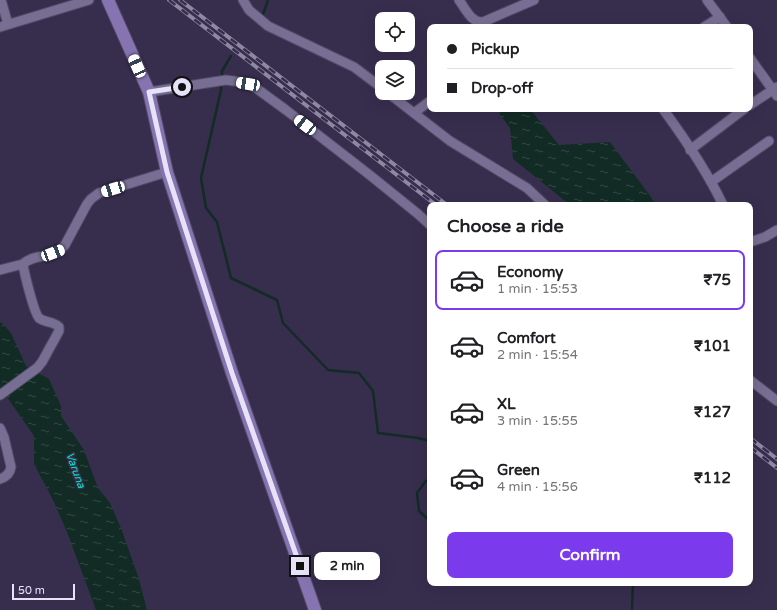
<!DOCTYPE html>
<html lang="en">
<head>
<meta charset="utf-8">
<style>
  :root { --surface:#fff; --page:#f6f6f6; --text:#202124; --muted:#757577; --line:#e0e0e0; --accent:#7c3aed }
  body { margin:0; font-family:"Varela Round",sans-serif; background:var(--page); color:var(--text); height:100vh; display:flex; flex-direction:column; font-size:15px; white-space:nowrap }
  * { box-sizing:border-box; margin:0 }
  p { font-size:13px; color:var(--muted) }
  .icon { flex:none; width:22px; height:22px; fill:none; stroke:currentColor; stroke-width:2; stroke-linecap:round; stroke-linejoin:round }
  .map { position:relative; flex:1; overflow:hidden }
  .drawer { position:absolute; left:427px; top:202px; width:326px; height:384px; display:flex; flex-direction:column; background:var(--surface); border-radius:8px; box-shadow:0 4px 16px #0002 }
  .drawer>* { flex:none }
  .banner { position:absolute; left:427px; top:24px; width:326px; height:88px; border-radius:8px; box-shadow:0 4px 16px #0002; display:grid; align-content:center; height:88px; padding:0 20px; background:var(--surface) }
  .buttons { position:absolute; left:375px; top:12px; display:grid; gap:8px }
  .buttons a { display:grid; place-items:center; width:40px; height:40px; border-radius:8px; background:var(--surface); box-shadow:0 4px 16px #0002; font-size:20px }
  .scale { position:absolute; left:12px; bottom:10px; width:63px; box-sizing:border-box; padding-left:4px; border:2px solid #e6e2f7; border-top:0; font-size:11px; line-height:14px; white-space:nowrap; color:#e6e2f7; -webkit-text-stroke:3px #372e4e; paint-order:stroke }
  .end { position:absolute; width:18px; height:18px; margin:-9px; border:5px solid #e6e2f7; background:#111; box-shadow:0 0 0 2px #111 }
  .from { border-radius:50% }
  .bubble { position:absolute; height:28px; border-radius:8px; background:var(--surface); box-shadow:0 4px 16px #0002; font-size:13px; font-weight:700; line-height:28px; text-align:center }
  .car { position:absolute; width:12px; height:24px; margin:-12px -6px; border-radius:5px; box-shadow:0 0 3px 1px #0007; background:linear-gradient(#fff 24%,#345 0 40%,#fff 0 76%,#345 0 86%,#fff 0) }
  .banner b { display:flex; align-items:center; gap:14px; height:38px; font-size:15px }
  .banner b+b { border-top:1px solid var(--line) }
  .banner i { width:10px; height:10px; background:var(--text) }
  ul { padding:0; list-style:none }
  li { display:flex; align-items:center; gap:12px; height:60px; margin:0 8px 6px; padding:0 12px; border:2px solid transparent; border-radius:8px }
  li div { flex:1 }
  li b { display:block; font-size:15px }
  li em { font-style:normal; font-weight:700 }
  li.selected { border-color:var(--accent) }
  li>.icon { width:36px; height:36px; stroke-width:1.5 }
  h2 { padding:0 20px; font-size:18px; line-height:48px }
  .primary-button { display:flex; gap:8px; margin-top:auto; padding:8px 20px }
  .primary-button a { flex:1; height:46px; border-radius:8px; background:var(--accent); color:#fff; font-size:16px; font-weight:700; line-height:46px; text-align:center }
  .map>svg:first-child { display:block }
  .water { fill:url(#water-ripples) }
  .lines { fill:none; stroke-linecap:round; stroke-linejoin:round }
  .stream { stroke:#122b25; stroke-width:2.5 }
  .street-casing { stroke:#534a66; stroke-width:11 }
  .secondary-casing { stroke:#534a66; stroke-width:14 }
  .street { stroke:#776e93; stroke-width:9 }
  .secondary { stroke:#8574b1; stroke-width:12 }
  .rail-casing { stroke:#8e88a2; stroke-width:4 }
  .rail { stroke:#372e4e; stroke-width:2.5; stroke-dasharray:8; stroke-linecap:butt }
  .route { stroke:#e6e2f7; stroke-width:5 }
  .labels { text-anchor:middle; stroke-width:3; stroke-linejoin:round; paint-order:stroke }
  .water-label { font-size:11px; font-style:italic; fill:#00e6c2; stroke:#372e4e }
</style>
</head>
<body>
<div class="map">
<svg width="777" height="610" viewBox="0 0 777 610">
  <defs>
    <pattern id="water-ripples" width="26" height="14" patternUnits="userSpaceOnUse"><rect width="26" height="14" fill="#122b25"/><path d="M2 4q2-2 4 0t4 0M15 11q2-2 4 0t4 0" fill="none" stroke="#344945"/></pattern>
  </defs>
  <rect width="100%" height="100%" fill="#372e4e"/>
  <!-- water -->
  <g class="water">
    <path d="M505 109H530L559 145 610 142 657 205H570L513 159 510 128 499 113Z"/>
    <path d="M0 322 4 325 11 333 26 366 49 379 61 406V416L84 450 98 488 110 503 121 528 138 576 147 610H96L67 532 52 498 34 464V436L0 387Z"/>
  </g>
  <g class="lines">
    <!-- stream -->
    <g class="stream">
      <path d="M262 17 268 0"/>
      <path d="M222 78V71L231 56"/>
      <path d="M221 83V90L201 178 206 208 217 222 231 278 277 300 283 323 328 370 359 373 373 391 378 433 418 438 430 441"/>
      <path d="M430 478 425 482 417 493 419 511 430 521"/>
      <path d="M632 610 633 583"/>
    </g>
    <!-- street casing -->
    <g class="street-casing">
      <g id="street">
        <path d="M1 0 8 24"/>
        <path d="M243 0 249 10 268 26 354 67 382 88"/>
        <path d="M459 0C465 8 471 23 483 22L534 0"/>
        <path d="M707 0 727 27"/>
        <path d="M0 27 89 0"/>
        <path d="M704 27 720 17"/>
        <path d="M750 58 777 96"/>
        <path d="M149 92 226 80 249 83 286 110 371 176 418 214 430 225"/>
        <path d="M388 93 450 141 527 188 545 205"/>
        <path d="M750 105 777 87"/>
        <path d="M663 109C685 139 707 171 723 205"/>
        <path d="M414 113 430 101"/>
        <path d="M690 150 744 109"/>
        <path d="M711 182 769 141"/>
        <path d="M750 242 765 237 777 230"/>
        <path d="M0 270 23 264"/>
        <path d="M750 380 777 401"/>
        <path d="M0 395 37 368 42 362 59 331V327C53 321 45 323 39 318 34 313 24 272 23 264 33 254 50 258 61 250 62 248 64 246 65 245L87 204 91 199 99 193 167 172"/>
        <path d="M0 428 4 437 11 467C10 474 6 477 0 479"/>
      </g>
    </g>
    <!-- secondary casing -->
    <g class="secondary-casing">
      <path id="secondary" d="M108 0 149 92 167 172 232 373 315 610"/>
    </g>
    <!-- street -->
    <use href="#street" class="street"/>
    <!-- secondary -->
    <use href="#secondary" class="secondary"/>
    <!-- rail casing -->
    <g class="rail-casing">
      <g id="rail">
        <path d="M169 0 436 205"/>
        <path d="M180 0 447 205"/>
        <path d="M750 438 777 459"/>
        <path d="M750 447 777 468"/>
      </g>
    </g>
    <!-- rail -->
    <use href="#rail" class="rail"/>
  </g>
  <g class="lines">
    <!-- route -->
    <path class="route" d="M182 87 149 92 167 172 232 373 300 566"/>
  </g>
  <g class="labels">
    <!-- water labels -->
    <g class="water-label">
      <text transform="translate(76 470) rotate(70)" y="4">Varuna</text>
    </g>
  </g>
</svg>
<div class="buttons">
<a><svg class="icon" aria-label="locate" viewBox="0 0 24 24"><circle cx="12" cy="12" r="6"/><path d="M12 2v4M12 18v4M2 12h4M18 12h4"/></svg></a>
<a><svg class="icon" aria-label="layers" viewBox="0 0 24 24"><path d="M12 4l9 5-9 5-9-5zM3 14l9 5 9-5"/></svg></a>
</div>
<div class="scale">50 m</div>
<i class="end from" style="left:182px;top:87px"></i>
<i class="end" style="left:300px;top:566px"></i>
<div class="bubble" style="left:314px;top:552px;width:66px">2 min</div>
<i class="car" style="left:137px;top:66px;rotate:336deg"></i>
<i class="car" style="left:248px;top:84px;rotate:279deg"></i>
<i class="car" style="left:305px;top:125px;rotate:308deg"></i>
<i class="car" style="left:113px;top:189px;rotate:253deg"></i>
<i class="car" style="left:53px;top:253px;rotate:69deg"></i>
<div class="banner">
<b><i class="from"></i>Pickup</b>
<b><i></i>Drop-off</b>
</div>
<section class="drawer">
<h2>Choose a ride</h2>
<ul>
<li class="selected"><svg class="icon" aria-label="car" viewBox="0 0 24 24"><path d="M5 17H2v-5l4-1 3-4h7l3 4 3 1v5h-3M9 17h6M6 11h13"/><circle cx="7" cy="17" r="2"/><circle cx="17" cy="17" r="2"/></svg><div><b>Economy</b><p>1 min · 15:53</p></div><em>₹75</em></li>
<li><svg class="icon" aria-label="car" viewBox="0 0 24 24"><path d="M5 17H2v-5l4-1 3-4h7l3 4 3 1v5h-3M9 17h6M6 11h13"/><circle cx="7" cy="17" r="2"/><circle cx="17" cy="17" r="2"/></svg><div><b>Comfort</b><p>2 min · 15:54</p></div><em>₹101</em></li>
<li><svg class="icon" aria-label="car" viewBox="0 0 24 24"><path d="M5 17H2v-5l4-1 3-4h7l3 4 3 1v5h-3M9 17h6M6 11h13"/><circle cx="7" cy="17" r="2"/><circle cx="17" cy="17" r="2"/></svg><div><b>XL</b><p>3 min · 15:55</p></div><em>₹127</em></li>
<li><svg class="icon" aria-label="car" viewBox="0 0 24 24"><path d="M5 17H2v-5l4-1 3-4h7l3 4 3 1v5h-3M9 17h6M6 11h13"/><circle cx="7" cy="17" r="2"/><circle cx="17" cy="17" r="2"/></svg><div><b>Green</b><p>4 min · 15:56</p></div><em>₹112</em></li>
</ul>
<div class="primary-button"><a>Confirm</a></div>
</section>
</div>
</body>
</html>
